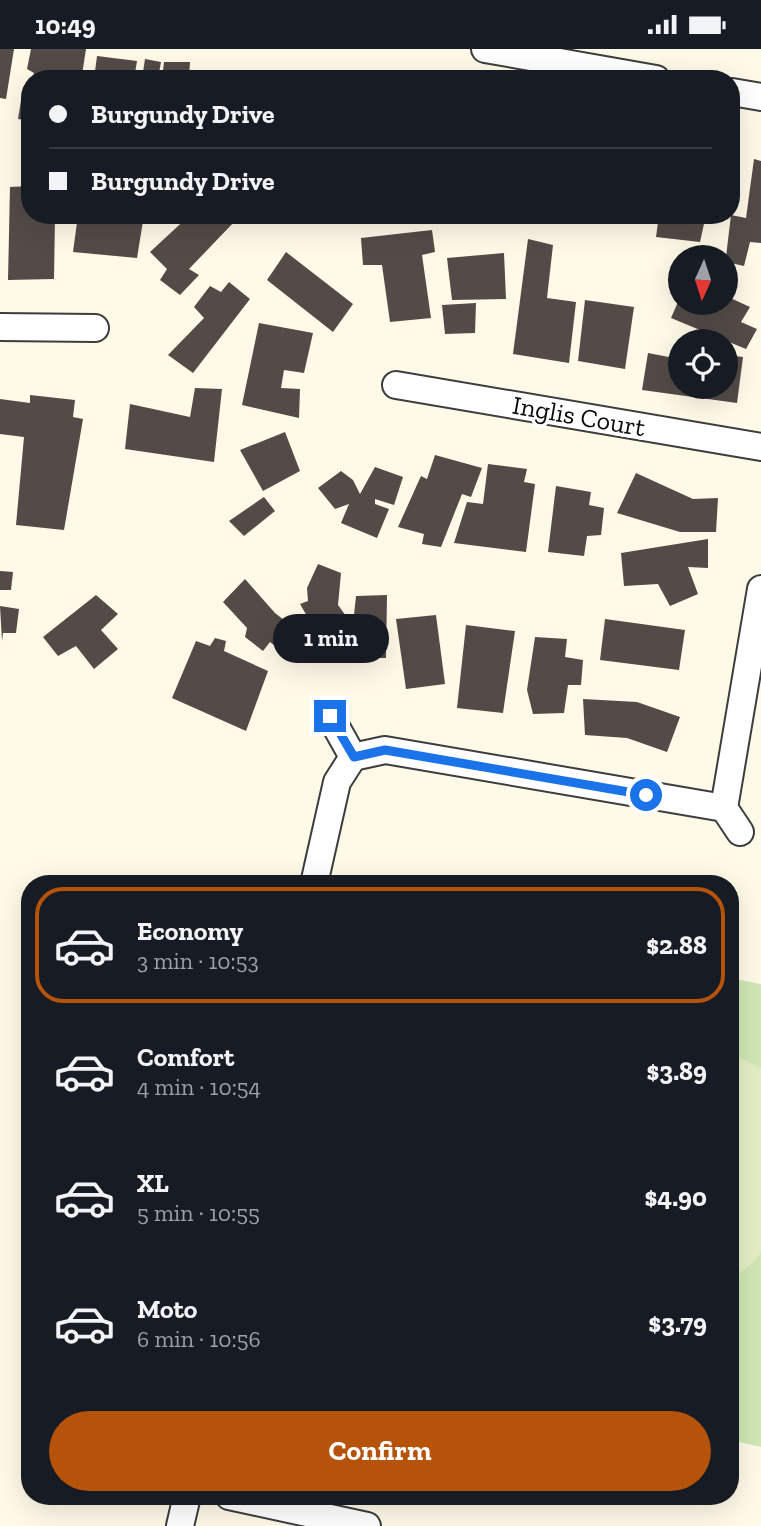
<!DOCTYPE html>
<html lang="en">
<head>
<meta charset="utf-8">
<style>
  :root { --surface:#171b24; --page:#242831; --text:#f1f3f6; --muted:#9ea1a6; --line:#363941; --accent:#b45309 }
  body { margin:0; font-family:"Zilla Slab",serif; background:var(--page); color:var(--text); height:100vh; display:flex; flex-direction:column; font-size:26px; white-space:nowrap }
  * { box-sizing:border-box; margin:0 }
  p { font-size:23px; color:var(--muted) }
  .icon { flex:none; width:38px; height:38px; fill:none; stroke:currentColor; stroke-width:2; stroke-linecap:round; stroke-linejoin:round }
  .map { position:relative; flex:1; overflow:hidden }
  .drawer { position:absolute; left:21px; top:826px; width:718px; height:630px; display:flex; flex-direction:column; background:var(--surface); border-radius:28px; box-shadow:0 7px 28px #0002 }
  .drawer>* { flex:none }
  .hud { position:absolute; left:21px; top:21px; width:719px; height:154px; border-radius:28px; box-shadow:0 7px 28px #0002; display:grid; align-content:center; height:154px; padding:0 28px; background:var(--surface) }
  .needle { width:46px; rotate:183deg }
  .buttons { position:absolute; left:668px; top:196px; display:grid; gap:14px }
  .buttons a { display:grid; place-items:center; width:70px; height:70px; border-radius:50%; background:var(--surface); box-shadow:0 7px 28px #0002; font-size:35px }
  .end { position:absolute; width:32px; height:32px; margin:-16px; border:9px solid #1a73e8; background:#fff; box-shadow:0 0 0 4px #fff }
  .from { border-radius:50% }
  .bubble { position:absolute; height:49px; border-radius:24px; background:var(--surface); box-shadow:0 7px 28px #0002; font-size:23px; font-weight:800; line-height:49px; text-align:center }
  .hud b { display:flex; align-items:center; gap:24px; height:66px; font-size:26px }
  .hud b+b { border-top:2px solid var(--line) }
  .hud i { width:18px; height:18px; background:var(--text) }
  ul { padding:12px 0 0; list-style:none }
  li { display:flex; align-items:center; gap:21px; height:116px; margin:0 14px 10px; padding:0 14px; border:4px solid transparent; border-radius:28px }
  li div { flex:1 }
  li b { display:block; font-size:26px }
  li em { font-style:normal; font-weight:800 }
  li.current { border-color:var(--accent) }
  li>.icon { width:63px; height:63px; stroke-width:1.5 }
  .action { display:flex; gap:14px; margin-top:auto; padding:14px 28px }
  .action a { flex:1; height:80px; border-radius:42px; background:var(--accent); color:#fff; font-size:28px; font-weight:800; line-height:80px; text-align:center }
  .status { display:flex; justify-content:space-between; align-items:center; height:49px; padding:0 35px; background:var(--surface); direction:ltr }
  .status svg { height:19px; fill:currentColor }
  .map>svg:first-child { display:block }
  .green { fill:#d1e7b4 }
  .pitch { fill:#e3eec5 }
  .building { fill:#534b47 }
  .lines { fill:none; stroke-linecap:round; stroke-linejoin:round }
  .street-casing { stroke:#3d3d3d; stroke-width:30 }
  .street { stroke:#fff; stroke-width:26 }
  .route { stroke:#1a73e8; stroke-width:9 }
  .labels { text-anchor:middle; stroke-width:7; stroke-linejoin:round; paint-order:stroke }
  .street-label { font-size:26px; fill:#0a0a0a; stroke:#fff }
</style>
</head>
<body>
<div class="status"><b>10:49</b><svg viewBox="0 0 49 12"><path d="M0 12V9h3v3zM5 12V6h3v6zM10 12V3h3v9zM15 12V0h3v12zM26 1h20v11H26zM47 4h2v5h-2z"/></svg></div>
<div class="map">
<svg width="761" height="1477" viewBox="0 0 761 1477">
  <rect width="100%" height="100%" fill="#fff9e8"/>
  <!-- green -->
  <path class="green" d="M730 929 761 935V1398L730 1391Z"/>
  <!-- pitch -->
  <path class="pitch" d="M730 1004 761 1019V1203L755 1212 730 1232Z"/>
  <!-- building -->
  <g class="building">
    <path d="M0 0H14L6 50 0 49Z"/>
    <path d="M31 0H86L82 26 55 21 52 30H32L34 24 27 20Z"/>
    <path d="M97 7 137 12 134 30H94Z"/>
    <path d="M145 10 161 13 158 30H142Z"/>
    <path d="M164 13H190L189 30H162Z"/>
    <path d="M30 38V72L18 70 23 39Z"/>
    <path d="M754 110 761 112V194L750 193 744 217 726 213V208L731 166 746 169Z"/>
    <path d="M30 137V166H55L54 230 8 231 10 138Z"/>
    <path d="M78 166H111V171L143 172 137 209 73 203Z"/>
    <path d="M190 166H229L235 172 189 220 199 226 180 246 160 231 167 220 150 203Z"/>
    <path d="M659 166H706L700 193 656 188Z"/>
    <path d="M432 181 435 203 422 206 431 269 390 273 382 216H363L361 189Z"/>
    <path d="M528 190 553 196 547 249 576 253 569 314 513 305Z"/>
    <path d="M286 203 353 255 333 283 267 231Z"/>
    <path d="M504 204 506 250 452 251 447 209Z"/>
    <path d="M229 233 250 250 193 324 168 306 204 269 194 258 210 237 221 243Z"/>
    <path d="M681 246V254H726V247L750 258 741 273 757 280 746 300 671 269Z"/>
    <path d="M585 251 634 258 625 320 578 312Z"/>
    <path d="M476 254 475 284 445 285 442 256Z"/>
    <path d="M259 274 313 284 304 324 284 321 281 339 300 340 299 369 242 356Z"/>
    <path d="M674 298 681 299V338H726V306L743 308 737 354 642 341 648 304 674 309Z"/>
    <path d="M195 339 222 340 214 413 125 400 130 355 190 368Z"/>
    <path d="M30 346 75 351 73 368 83 370 64 481 16 476 24 388 0 385V350L30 354Z"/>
    <path d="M285 383 300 422 263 442 240 401Z"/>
    <path d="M435 406 482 419 471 448 462 445 441 498 422 495 424 485 398 478 421 427 427 430Z"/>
    <path d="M488 415 527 420 524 433 535 435 526 503 454 494 467 453 483 455Z"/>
    <path d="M375 418 403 428 394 456 375 450V455L389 460 377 489 341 474 349 455 335 460 318 439 341 422 353 431 360 445Z"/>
    <path d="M636 424 693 450 718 449 716 483H680L617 464Z"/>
    <path d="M556 437 591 443 589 456 604 459 601 486 587 487 584 507 548 503Z"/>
    <path d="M264 448 275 462 244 487 229 472Z"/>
    <path d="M708 490V519L688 518 698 545 670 557 658 535 624 537 621 504Z"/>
    <path d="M318 515 341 524 338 556 346 567 354 566 356 547 387 546 386 609H355V587L344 585 322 593 300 555 308 552 307 539Z"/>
    <path d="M0 522 13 523 11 541H0Z"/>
    <path d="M245 530 275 564 298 582 285 605 270 593 263 602 245 588 247 579 223 553Z"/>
    <path d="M96 546 118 565 101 581 118 600 94 620 76 597 58 607 43 588Z"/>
    <path d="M0 557 19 560 16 584H3L2 592Z"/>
    <path d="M436 566 445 635 406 640 396 570Z"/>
    <path d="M605 570 685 581 679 621 600 611Z"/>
    <path d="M466 576 515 582 503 664 457 659Z"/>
    <path d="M535 588 567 590 565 608 583 611 581 636H568L564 664 533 665 527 641Z"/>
    <path d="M215 589 226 592 224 602 268 622 246 682 172 649 196 592 210 597Z"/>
    <path d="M583 650 637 653 680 668 667 703 627 689 585 686Z"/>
  </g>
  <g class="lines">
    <!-- street casing -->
    <g class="street-casing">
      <g id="street">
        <path d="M485 0 656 30"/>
        <path d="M732 43 761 48"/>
        <path d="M0 278 95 279"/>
        <path d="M396 336 761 398"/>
        <path d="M353 708 385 701 724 759 740 783"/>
        <path d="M724 759 761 540"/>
        <path d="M314 835 337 733 353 708 330 667"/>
        <path d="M229 1447 367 1477"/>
        <path d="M180 1477 187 1447"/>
      </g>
    </g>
    <!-- street -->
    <use href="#street" class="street"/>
  </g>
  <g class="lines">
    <!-- route -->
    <path class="route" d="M330 667 354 708 385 701 646 746"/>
  </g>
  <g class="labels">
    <!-- street labels -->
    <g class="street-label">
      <text transform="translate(579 367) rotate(10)" y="9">Inglis Court</text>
    </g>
  </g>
</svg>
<div class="buttons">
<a><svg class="needle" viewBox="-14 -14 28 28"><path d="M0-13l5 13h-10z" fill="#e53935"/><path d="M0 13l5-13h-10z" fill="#9ea1a6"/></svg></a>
<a><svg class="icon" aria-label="locate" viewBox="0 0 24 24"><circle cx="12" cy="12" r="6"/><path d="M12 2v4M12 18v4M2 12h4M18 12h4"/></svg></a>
</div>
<i class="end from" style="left:646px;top:746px"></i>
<i class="end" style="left:330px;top:667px"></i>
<div class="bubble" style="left:273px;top:565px;width:116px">1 min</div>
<div class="hud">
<b><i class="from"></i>Burgundy Drive</b>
<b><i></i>Burgundy Drive</b>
</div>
<section class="drawer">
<ul>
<li class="current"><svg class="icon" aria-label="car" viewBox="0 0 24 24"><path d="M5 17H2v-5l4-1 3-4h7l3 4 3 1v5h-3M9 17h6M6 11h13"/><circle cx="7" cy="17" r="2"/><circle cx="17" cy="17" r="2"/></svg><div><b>Economy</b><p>3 min · 10:53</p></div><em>$2.88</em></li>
<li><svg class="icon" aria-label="car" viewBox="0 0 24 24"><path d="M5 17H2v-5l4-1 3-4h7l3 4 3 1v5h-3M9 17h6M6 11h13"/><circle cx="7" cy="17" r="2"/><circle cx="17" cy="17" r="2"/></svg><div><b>Comfort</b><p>4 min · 10:54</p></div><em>$3.89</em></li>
<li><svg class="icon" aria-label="car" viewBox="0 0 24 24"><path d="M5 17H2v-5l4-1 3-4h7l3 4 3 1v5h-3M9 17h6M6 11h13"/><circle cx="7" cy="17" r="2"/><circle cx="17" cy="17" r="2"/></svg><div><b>XL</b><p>5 min · 10:55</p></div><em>$4.90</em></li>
<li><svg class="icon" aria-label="car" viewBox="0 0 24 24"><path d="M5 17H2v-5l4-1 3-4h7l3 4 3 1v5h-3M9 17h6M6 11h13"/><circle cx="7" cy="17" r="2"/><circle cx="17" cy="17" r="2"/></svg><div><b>Moto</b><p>6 min · 10:56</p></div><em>$3.79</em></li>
</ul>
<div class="action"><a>Confirm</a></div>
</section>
</div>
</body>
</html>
